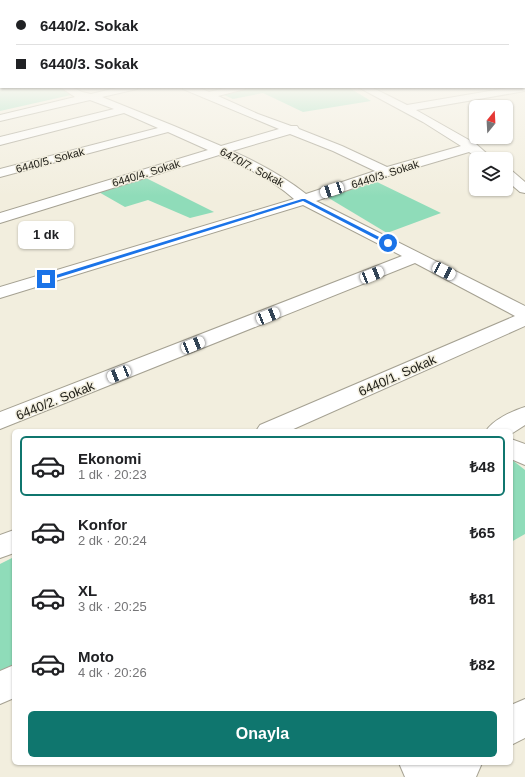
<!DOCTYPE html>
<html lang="tr">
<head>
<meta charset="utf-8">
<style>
  :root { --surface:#fff; --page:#f2f2f2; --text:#202124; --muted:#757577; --line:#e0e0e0; --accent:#0f766e }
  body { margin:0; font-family:Helvetica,sans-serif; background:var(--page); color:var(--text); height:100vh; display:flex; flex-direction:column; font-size:15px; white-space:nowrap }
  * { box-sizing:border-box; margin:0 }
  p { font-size:13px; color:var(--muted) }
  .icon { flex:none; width:22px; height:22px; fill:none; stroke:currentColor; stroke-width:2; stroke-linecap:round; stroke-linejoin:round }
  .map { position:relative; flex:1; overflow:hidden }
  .sheet { position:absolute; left:12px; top:429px; width:501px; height:336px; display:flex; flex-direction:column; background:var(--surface); border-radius:6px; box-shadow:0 1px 3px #0004 }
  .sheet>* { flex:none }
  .banner { position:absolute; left:0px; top:0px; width:525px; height:88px; box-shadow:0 1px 3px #0004; display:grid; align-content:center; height:88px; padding:0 16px; background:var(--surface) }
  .needle { width:26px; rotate:18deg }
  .buttons { position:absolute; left:469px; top:100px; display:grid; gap:8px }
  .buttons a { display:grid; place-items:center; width:44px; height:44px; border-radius:6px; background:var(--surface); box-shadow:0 1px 3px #0004; font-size:20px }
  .end { position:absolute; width:18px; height:18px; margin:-9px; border:5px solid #1a73e8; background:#fff; box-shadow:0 0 0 2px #fff }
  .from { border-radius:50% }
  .bubble { position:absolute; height:28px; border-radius:6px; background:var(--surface); box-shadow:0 1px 3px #0004; font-size:13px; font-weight:600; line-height:28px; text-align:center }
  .car { position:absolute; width:12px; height:24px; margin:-12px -6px; border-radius:5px; box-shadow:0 0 3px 1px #0007; background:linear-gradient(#fff 24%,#345 0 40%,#fff 0 76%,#345 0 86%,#fff 0) }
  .banner b { display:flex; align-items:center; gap:14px; height:38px; font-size:15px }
  .banner b+b { border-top:1px solid var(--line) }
  .banner i { width:10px; height:10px; background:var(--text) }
  ul { padding:7px 0 0; list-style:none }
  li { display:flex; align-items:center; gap:12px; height:60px; margin:0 8px 6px; padding:0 8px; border:2px solid transparent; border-radius:6px }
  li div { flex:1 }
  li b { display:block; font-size:15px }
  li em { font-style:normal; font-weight:600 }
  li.on { border-color:var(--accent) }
  li>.icon { width:36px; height:36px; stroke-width:1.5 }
  .cta { display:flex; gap:8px; margin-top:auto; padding:8px 16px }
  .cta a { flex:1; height:46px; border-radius:6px; background:var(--accent); color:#fff; font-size:16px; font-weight:600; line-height:46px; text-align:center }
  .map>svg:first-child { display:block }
  .green { fill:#8fdcb9 }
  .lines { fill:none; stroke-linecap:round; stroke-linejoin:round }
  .minor-casing { stroke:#a5a192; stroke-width:2 }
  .minor { fill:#fff; fill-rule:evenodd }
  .route { fill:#1a73e8 }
  .labels { text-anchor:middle; stroke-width:3; stroke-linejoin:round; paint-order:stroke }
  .far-street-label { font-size:11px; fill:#21201a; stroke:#f2eede }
  .street-label { font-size:13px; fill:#21201a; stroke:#f2eede }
</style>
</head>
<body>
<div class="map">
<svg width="525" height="777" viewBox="0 0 525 777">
  <rect width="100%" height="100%" fill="#f2eede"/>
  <!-- green -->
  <g class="green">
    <path d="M0 87H60L71 95 0 111Z"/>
    <path d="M253 87H348L371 101 303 112 263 93 233 99 224 95Z"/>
    <path d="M144 177 214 212 190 218 148 200 125 207 97 191Z"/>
    <path d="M377 182 441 213 387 233 327 197Z"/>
    <path d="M511 459 525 470V534L511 542Z"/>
    <path d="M14 557V673L0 681V564Z"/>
  </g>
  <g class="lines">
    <!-- minor casing -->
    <g class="minor-casing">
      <g id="minor">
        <path d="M60 87H72L82 92 91 94 120 87H138L137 89 102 97 174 126 221 146 279 129 183 89 182 87H197L209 92 229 87H246L245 89 218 96 258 114 291 126H297L299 129 342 146 387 167 461 146 423 122 358 87H371L407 105 513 87H525V91L416 110 476 144 493 159H479L469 152 391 175 316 201 525 306V326L289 431H256L260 425 515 316 415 263 0 429V412L402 256 303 205 0 298V287L294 199C271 179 246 167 219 155L0 223V213L208 150 168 132 0 177V169L158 128 124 113 0 145V137L114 109 90 100 0 121V115L75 97ZM290 134 333 151 375 171 306 194C283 176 259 163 232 151Z"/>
        <path d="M506 169 511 170 525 182V193L520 192 506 180Z"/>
        <path d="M525 407V425L511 434V431H486C493 420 512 411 525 407Z"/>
        <path d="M511 439 525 444V465L511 459Z"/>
        <path d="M14 530V553L0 558V535Z"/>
        <path d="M14 665V698L0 704V671Z"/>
        <path d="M525 699V738L511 745V705Z"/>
        <path d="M399 763H482L476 777H405Z"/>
      </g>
    </g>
    <!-- minor -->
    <use href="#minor" class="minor"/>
  </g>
  <!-- sky -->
  <linearGradient id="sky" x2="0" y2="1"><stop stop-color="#66bbe6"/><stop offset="0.44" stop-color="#f9f7f0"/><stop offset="1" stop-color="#f9f7f0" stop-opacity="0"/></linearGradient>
  <rect width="525" height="196" fill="url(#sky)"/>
  <!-- route -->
  <path class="route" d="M302 199H305L391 243 386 244 303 201 47 281 43 279Z"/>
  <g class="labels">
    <!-- far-street labels -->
    <g class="far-street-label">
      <text transform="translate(50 160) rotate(-15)" y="4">6440/5. Sokak</text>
      <text transform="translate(252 167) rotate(28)" y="4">6470/7. Sokak</text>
      <text transform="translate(146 173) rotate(-17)" y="4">6440/4. Sokak</text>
      <text transform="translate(385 174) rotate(-18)" y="4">6440/3. Sokak</text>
    </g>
    <!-- street labels -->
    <g class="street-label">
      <text transform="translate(397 375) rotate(-24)" y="5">6440/1. Sokak</text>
      <text transform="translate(55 400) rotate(-22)" y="5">6440/2. Sokak</text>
    </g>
  </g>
</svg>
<div class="buttons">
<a><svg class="needle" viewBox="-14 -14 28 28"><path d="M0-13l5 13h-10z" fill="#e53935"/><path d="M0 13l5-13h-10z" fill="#757577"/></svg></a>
<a><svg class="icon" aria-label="layers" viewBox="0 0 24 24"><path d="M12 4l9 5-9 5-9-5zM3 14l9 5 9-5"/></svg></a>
</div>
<i class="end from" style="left:388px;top:243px"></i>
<i class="end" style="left:46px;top:279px"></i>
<div class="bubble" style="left:18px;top:221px;width:56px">1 dk</div>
<i class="car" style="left:332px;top:190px;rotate:252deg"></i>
<i class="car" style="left:444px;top:271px;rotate:117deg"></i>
<i class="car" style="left:372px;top:275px;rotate:68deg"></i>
<i class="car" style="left:268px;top:316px;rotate:68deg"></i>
<i class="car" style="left:193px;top:345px;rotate:68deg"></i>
<i class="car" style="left:119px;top:374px;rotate:248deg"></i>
<div class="banner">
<b><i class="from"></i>6440/2. Sokak</b>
<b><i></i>6440/3. Sokak</b>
</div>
<section class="sheet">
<ul>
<li class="on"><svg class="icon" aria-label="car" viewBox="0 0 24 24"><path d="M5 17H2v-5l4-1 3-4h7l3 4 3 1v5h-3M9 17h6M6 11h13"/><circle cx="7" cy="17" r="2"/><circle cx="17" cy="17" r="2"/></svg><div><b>Ekonomi</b><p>1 dk · 20:23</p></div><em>₺48</em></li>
<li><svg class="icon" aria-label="car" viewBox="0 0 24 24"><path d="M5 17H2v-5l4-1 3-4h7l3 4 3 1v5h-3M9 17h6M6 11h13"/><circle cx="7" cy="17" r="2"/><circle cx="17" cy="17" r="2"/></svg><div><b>Konfor</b><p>2 dk · 20:24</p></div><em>₺65</em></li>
<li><svg class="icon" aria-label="car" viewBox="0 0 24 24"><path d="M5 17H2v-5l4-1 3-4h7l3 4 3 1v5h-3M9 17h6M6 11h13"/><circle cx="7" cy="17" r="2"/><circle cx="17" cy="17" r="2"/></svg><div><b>XL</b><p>3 dk · 20:25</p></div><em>₺81</em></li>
<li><svg class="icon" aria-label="car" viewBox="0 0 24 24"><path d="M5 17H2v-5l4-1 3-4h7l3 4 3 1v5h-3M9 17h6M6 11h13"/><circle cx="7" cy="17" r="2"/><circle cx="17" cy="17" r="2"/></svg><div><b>Moto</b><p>4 dk · 20:26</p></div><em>₺82</em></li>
</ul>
<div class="cta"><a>Onayla</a></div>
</section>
</div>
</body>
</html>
